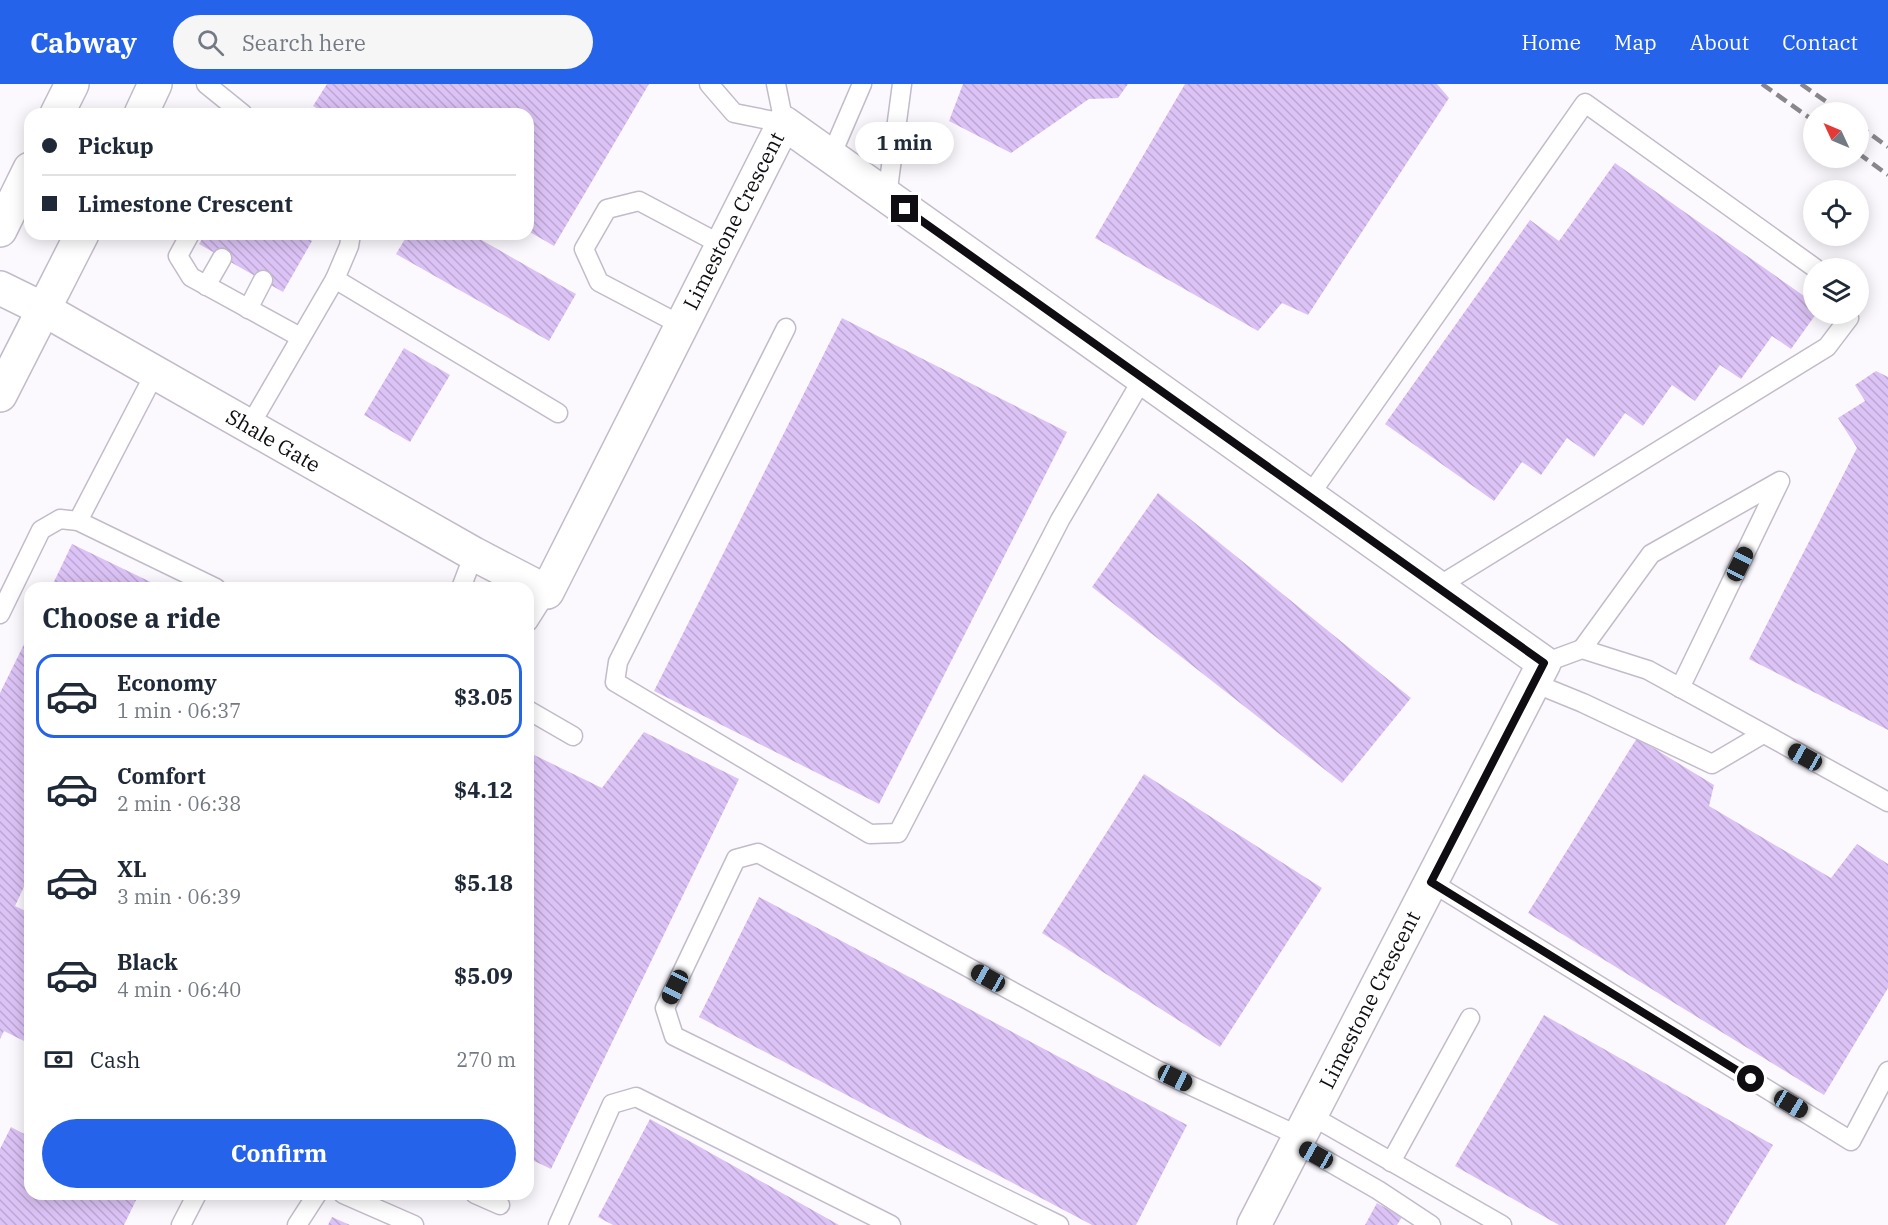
<!DOCTYPE html>
<html lang="en">
<head>
<meta charset="utf-8">
<style>
  :root { --surface:#fff; --page:#f6f6f7; --text:#1f2937; --muted:#747a83; --line:#e0e1e3; --accent:#2563eb }
  body { margin:0; font-family:"IBM Plex Serif",serif; background:var(--page); color:var(--text); height:100vh; display:flex; flex-direction:column; font-size:22px; white-space:nowrap }
  * { box-sizing:border-box; margin:0 }
  p { font-size:20px; color:var(--muted) }
  .icon { flex:none; width:33px; height:33px; fill:none; stroke:currentColor; stroke-width:2; stroke-linecap:round; stroke-linejoin:round }
  .map { position:relative; flex:1; overflow:hidden }
  .details { position:absolute; left:24px; top:498px; width:510px; height:618px; display:flex; flex-direction:column; background:var(--surface); border-radius:18px; box-shadow:0 3px 15px #0003 }
  .details>* { flex:none }
  .guide { position:absolute; left:24px; top:24px; width:510px; height:132px; border-radius:18px; box-shadow:0 3px 15px #0003; display:grid; align-content:center; height:132px; padding:0 18px; background:var(--surface) }
  .needle { width:39px; rotate:314deg }
  .controls { position:absolute; left:1803px; top:18px; display:grid; gap:12px }
  .controls a { display:grid; place-items:center; width:66px; height:66px; border-radius:50%; background:var(--surface); box-shadow:0 3px 15px #0003; font-size:30px }
  .end { position:absolute; width:27px; height:27px; margin:-14px; border:8px solid #0f0d11; background:#fff; box-shadow:0 0 0 3px #fff }
  .from { border-radius:50% }
  .bubble { position:absolute; height:42px; border-radius:21px; background:var(--surface); box-shadow:0 3px 15px #0003; font-size:20px; font-weight:700; line-height:42px; text-align:center }
  .car { position:absolute; width:18px; height:36px; margin:-18px -9px; border-radius:8px; box-shadow:0 0 4px 2px #0007; background:linear-gradient(#222 24%,#8ab4d8 0 40%,#222 0 76%,#8ab4d8 0 86%,#222 0) }
  .guide b { display:flex; align-items:center; gap:21px; height:57px; font-size:22px }
  .guide b+b { border-top:2px solid var(--line) }
  .guide i { width:15px; height:15px; background:var(--text) }
  ul { padding:0; list-style:none }
  li { display:flex; align-items:center; gap:18px; height:84px; margin:0 12px 9px; padding:0 6px; border:3px solid transparent; border-radius:18px }
  li div { flex:1 }
  li b { display:block; font-size:22px }
  li em { font-style:normal; font-weight:700 }
  li.active { border-color:var(--accent) }
  li>.icon { width:54px; height:54px; stroke-width:1.5 }
  h2 { padding:0 18px; font-size:27px; line-height:72px }
  .pay { display:flex; align-items:center; gap:15px; height:66px; padding:0 18px; font-size:22px }
  .pay p { margin-inline-start:auto }
  .action { display:flex; gap:12px; margin-top:auto; padding:12px 18px }
  .action a { flex:1; height:69px; border-radius:36px; background:var(--accent); color:#fff; font-size:24px; font-weight:700; line-height:69px; text-align:center }
  header { display:flex; align-items:center; gap:36px; box-sizing:border-box; height:84px; padding:0 30px; background:var(--accent); color:#fff }
  header strong { font-size:28px }
  nav { display:flex; gap:33px; margin-inline-start:auto; font-size:21px }
  .search { width:420px; height:54px; background:var(--page); display:flex; align-items:center; gap:15px; box-sizing:border-box; padding:0 21px; border-radius:33px; color:var(--muted); font-size:22px }
  .map>svg:first-child { display:block }
  .building { fill:url(#building-back-hatch) }
  .lines { fill:none; stroke-linecap:round; stroke-linejoin:round }
  .lane-casing { stroke:#c2bbc9; stroke-width:21 }
  .street-casing { stroke:#c2bbc9; stroke-width:36 }
  .secondary-casing { stroke:#c2bbc9; stroke-width:36 }
  .lane { stroke:#fff; stroke-width:18 }
  .street { stroke:#fff; stroke-width:33 }
  .secondary { stroke:#fff; stroke-width:33 }
  .rail { stroke:#89878c; stroke-width:4.5; stroke-dasharray:12 6; stroke-linecap:butt }
  .route { stroke:#0f0d11; stroke-width:8 }
  .labels { text-anchor:middle; stroke-width:4.5; stroke-linejoin:round; paint-order:stroke }
  .street-label { font-size:21px; fill:#0f0d11; stroke:#fff }
</style>
</head>
<body>
<header>
<strong>Cabway</strong>
<div class="search"><svg class="icon" aria-label="search" viewBox="0 0 24 24"><circle cx="10" cy="10" r="6"/><path d="M15 15l6 6"/></svg>Search here</div>
<nav><a>Home</a><a>Map</a><a>About</a><a>Contact</a></nav>
</header>
<div class="map">
<svg width="1888" height="1141" viewBox="0 0 1888 1141">
  <defs>
    <pattern id="building-back-hatch" width="6" height="6" patternUnits="userSpaceOnUse" patternTransform="scale(1.5)"><rect width="6" height="6" fill="#dcc3f6"/><path d="M-1 5l2 2M0 0l6 6M5-1l2 2" fill="none" stroke="#bca6d2"/></pattern>
  </defs>
  <rect width="100%" height="100%" fill="#fbf9fe"/>
  <!-- building -->
  <g class="building">
    <path d="M327 0H649L554 162 528 147V30H327L313 22Z"/>
    <path d="M963 0H1128L1118 14 1089 15 1011 69 949 37Z"/>
    <path d="M1185 0H1437L1449 14 1308 231 1282 219 1258 247 1095 154Z"/>
    <path d="M1615 79 1814 219 1816 230 1791 265 1772 252 1741 295 1720 281 1695 317 1672 301 1643 342 1625 329 1594 373 1567 354 1541 391 1522 378 1494 417 1385 340 1530 136 1559 157Z"/>
    <path d="M205 150H301L312 157 283 208 199 160Z"/>
    <path d="M408 150H471L576 210 549 257 396 170Z"/>
    <path d="M842 234 1067 348 879 720 654 607Z"/>
    <path d="M404 264 450 291 410 358 364 331Z"/>
    <path d="M1876 287 1888 293V646L1749 575 1857 364 1838 334 1865 317 1855 301Z"/>
    <path d="M1158 409 1411 614 1342 699 1092 503Z"/>
    <path d="M72 460 163 504H51Z"/>
    <path d="M30 548V790L15 822 30 829V960L4 947 0 955V609Z"/>
    <path d="M644 648 739 695 551 1085 528 1074V668L602 704Z"/>
    <path d="M1637 654 1714 701 1709 722 1831 794 1857 760 1888 780V904L1824 1011 1528 829Z"/>
    <path d="M1144 690 1322 804 1220 963 1042 849Z"/>
    <path d="M759 813 1187 1041 1136 1141H1092L699 933Z"/>
    <path d="M1544 931 1773 1061 1725 1141H1559L1455 1082Z"/>
    <path d="M650 1035 839 1141H613L598 1133Z"/>
    <path d="M11 1043 30 1053V1110H139L124 1141H0V1065Z"/>
    <path d="M1377 1119 1402 1133 1397 1141H1365Z"/>
    <path d="M332 1133 350 1141H328Z"/>
  </g>
  <g class="lines">
    <!-- lane casing -->
    <g class="lane-casing">
      <g id="lane">
        <path d="M206 0 243 30"/>
        <path d="M709 0 734 29 784 39 776 0"/>
        <path d="M831 72 862 0"/>
        <path d="M887 112 902 0"/>
        <path d="M190 150 178 172 191 193 300 253"/>
        <path d="M335 195 558 329"/>
        <path d="M206 202 222 174"/>
        <path d="M248 225 263 196"/>
        <path d="M681 241 599 198 584 165 607 125 639 117 722 161"/>
        <path d="M786 244 618 578 615 598 870 750 898 749 1060 436 1143 294"/>
        <path d="M249 343 335 195 349 162 351 150"/>
        <path d="M1309 412 1585 19 1815 184"/>
        <path d="M78 437 155 289"/>
        <path d="M1437 503 1827 263 1849 234 1847 230"/>
        <path d="M461 504 474 470"/>
        <path d="M0 530 41 446 60 435 78 437 216 504"/>
        <path d="M528 538 547 508"/>
        <path d="M1582 565 1651 470 1780 397 1680 604"/>
        <path d="M1544 579 1582 565 1648 586 1888 718"/>
        <path d="M1534 599 1583 619 1712 680 1763 650"/>
        <path d="M528 626 573 652"/>
        <path d="M1431 798 1851 1057 1888 987"/>
        <path d="M1310 1031 1502 1141"/>
        <path d="M1296 1059 1378 1106 1431 1141"/>
        <path d="M1391 1078 1470 934"/>
        <path d="M343 1110 414 1141"/>
        <path d="M475 1110 500 1121"/>
        <path d="M181 1141 197 1110"/>
        <path d="M297 1141 317 1110"/>
        <path d="M558 1141 612 1020 636 1013 891 1141"/>
        <path d="M1059 1141 674 952 665 924 736 775 758 769 1155 985 1299 1052"/>
      </g>
    </g>
    <!-- street casing -->
    <g class="street-casing">
      <path id="street" d="M0 204 45 226 474 470 547 508 784 39 1544 579 1254 1141"/>
    </g>
    <!-- secondary casing -->
    <g class="secondary-casing">
      <g id="secondary">
        <path d="M57 30 72 0"/>
        <path d="M141 30 155 0"/>
        <path d="M0 146 30 85"/>
        <path d="M0 311 82 150"/>
      </g>
    </g>
    <!-- lane -->
    <use href="#lane" class="lane"/>
    <!-- street -->
    <use href="#street" class="street"/>
    <!-- secondary -->
    <use href="#secondary" class="secondary"/>
    <!-- rail -->
    <g class="rail">
      <path d="M1762 0 1814 37"/>
      <path d="M1801 0 1841 28"/>
      <path d="M1858 41 1888 63"/>
      <path d="M1858 69 1888 91"/>
    </g>
  </g>
  <g class="lines">
    <!-- route -->
    <path class="route" d="M905 125 1544 579 1431 798 1751 995"/>
  </g>
  <g class="labels">
    <!-- street labels -->
    <g class="street-label">
      <text transform="translate(734 137) rotate(-63)" y="7">Limestone Crescent</text>
      <text transform="translate(273 357) rotate(30)" y="7">Shale Gate</text>
      <text transform="translate(1370 916) rotate(-63)" y="7">Limestone Crescent</text>
    </g>
  </g>
</svg>
<div class="controls">
<a><svg class="needle" viewBox="-14 -14 28 28"><path d="M0-13l5 13h-10z" fill="#e53935"/><path d="M0 13l5-13h-10z" fill="#747a83"/></svg></a>
<a><svg class="icon" aria-label="locate" viewBox="0 0 24 24"><circle cx="12" cy="12" r="6"/><path d="M12 2v4M12 18v4M2 12h4M18 12h4"/></svg></a>
<a><svg class="icon" aria-label="layers" viewBox="0 0 24 24"><path d="M12 4l9 5-9 5-9-5zM3 14l9 5 9-5"/></svg></a>
</div>
<i class="end from" style="left:1751px;top:995px"></i>
<i class="end" style="left:905px;top:125px"></i>
<div class="bubble" style="left:855px;top:38px;width:99px">1 min</div>
<i class="car" style="left:1740px;top:480px;rotate:26deg"></i>
<i class="car" style="left:1805px;top:673px;rotate:299deg"></i>
<i class="car" style="left:988px;top:894px;rotate:299deg"></i>
<i class="car" style="left:675px;top:903px;rotate:206deg"></i>
<i class="car" style="left:1175px;top:994px;rotate:115deg"></i>
<i class="car" style="left:1791px;top:1020px;rotate:121deg"></i>
<i class="car" style="left:1316px;top:1071px;rotate:299deg"></i>
<div class="guide">
<b><i class="from"></i>Pickup</b>
<b><i></i>Limestone Crescent</b>
</div>
<section class="details">
<h2>Choose a ride</h2>
<ul>
<li class="active"><svg class="icon" aria-label="car" viewBox="0 0 24 24"><path d="M5 17H2v-5l4-1 3-4h7l3 4 3 1v5h-3M9 17h6M6 11h13"/><circle cx="7" cy="17" r="2"/><circle cx="17" cy="17" r="2"/></svg><div><b>Economy</b><p>1 min · 06:37</p></div><em>$3.05</em></li>
<li><svg class="icon" aria-label="car" viewBox="0 0 24 24"><path d="M5 17H2v-5l4-1 3-4h7l3 4 3 1v5h-3M9 17h6M6 11h13"/><circle cx="7" cy="17" r="2"/><circle cx="17" cy="17" r="2"/></svg><div><b>Comfort</b><p>2 min · 06:38</p></div><em>$4.12</em></li>
<li><svg class="icon" aria-label="car" viewBox="0 0 24 24"><path d="M5 17H2v-5l4-1 3-4h7l3 4 3 1v5h-3M9 17h6M6 11h13"/><circle cx="7" cy="17" r="2"/><circle cx="17" cy="17" r="2"/></svg><div><b>XL</b><p>3 min · 06:39</p></div><em>$5.18</em></li>
<li><svg class="icon" aria-label="car" viewBox="0 0 24 24"><path d="M5 17H2v-5l4-1 3-4h7l3 4 3 1v5h-3M9 17h6M6 11h13"/><circle cx="7" cy="17" r="2"/><circle cx="17" cy="17" r="2"/></svg><div><b>Black</b><p>4 min · 06:40</p></div><em>$5.09</em></li>
</ul>
<div class="pay"><svg class="icon" aria-label="cash" viewBox="0 0 24 24"><path d="M3 7h18v10H3z"/><circle cx="12" cy="12" r="2"/></svg>Cash<p>270 m</p></div>
<div class="action"><a>Confirm</a></div>
</section>
</div>
</body>
</html>
